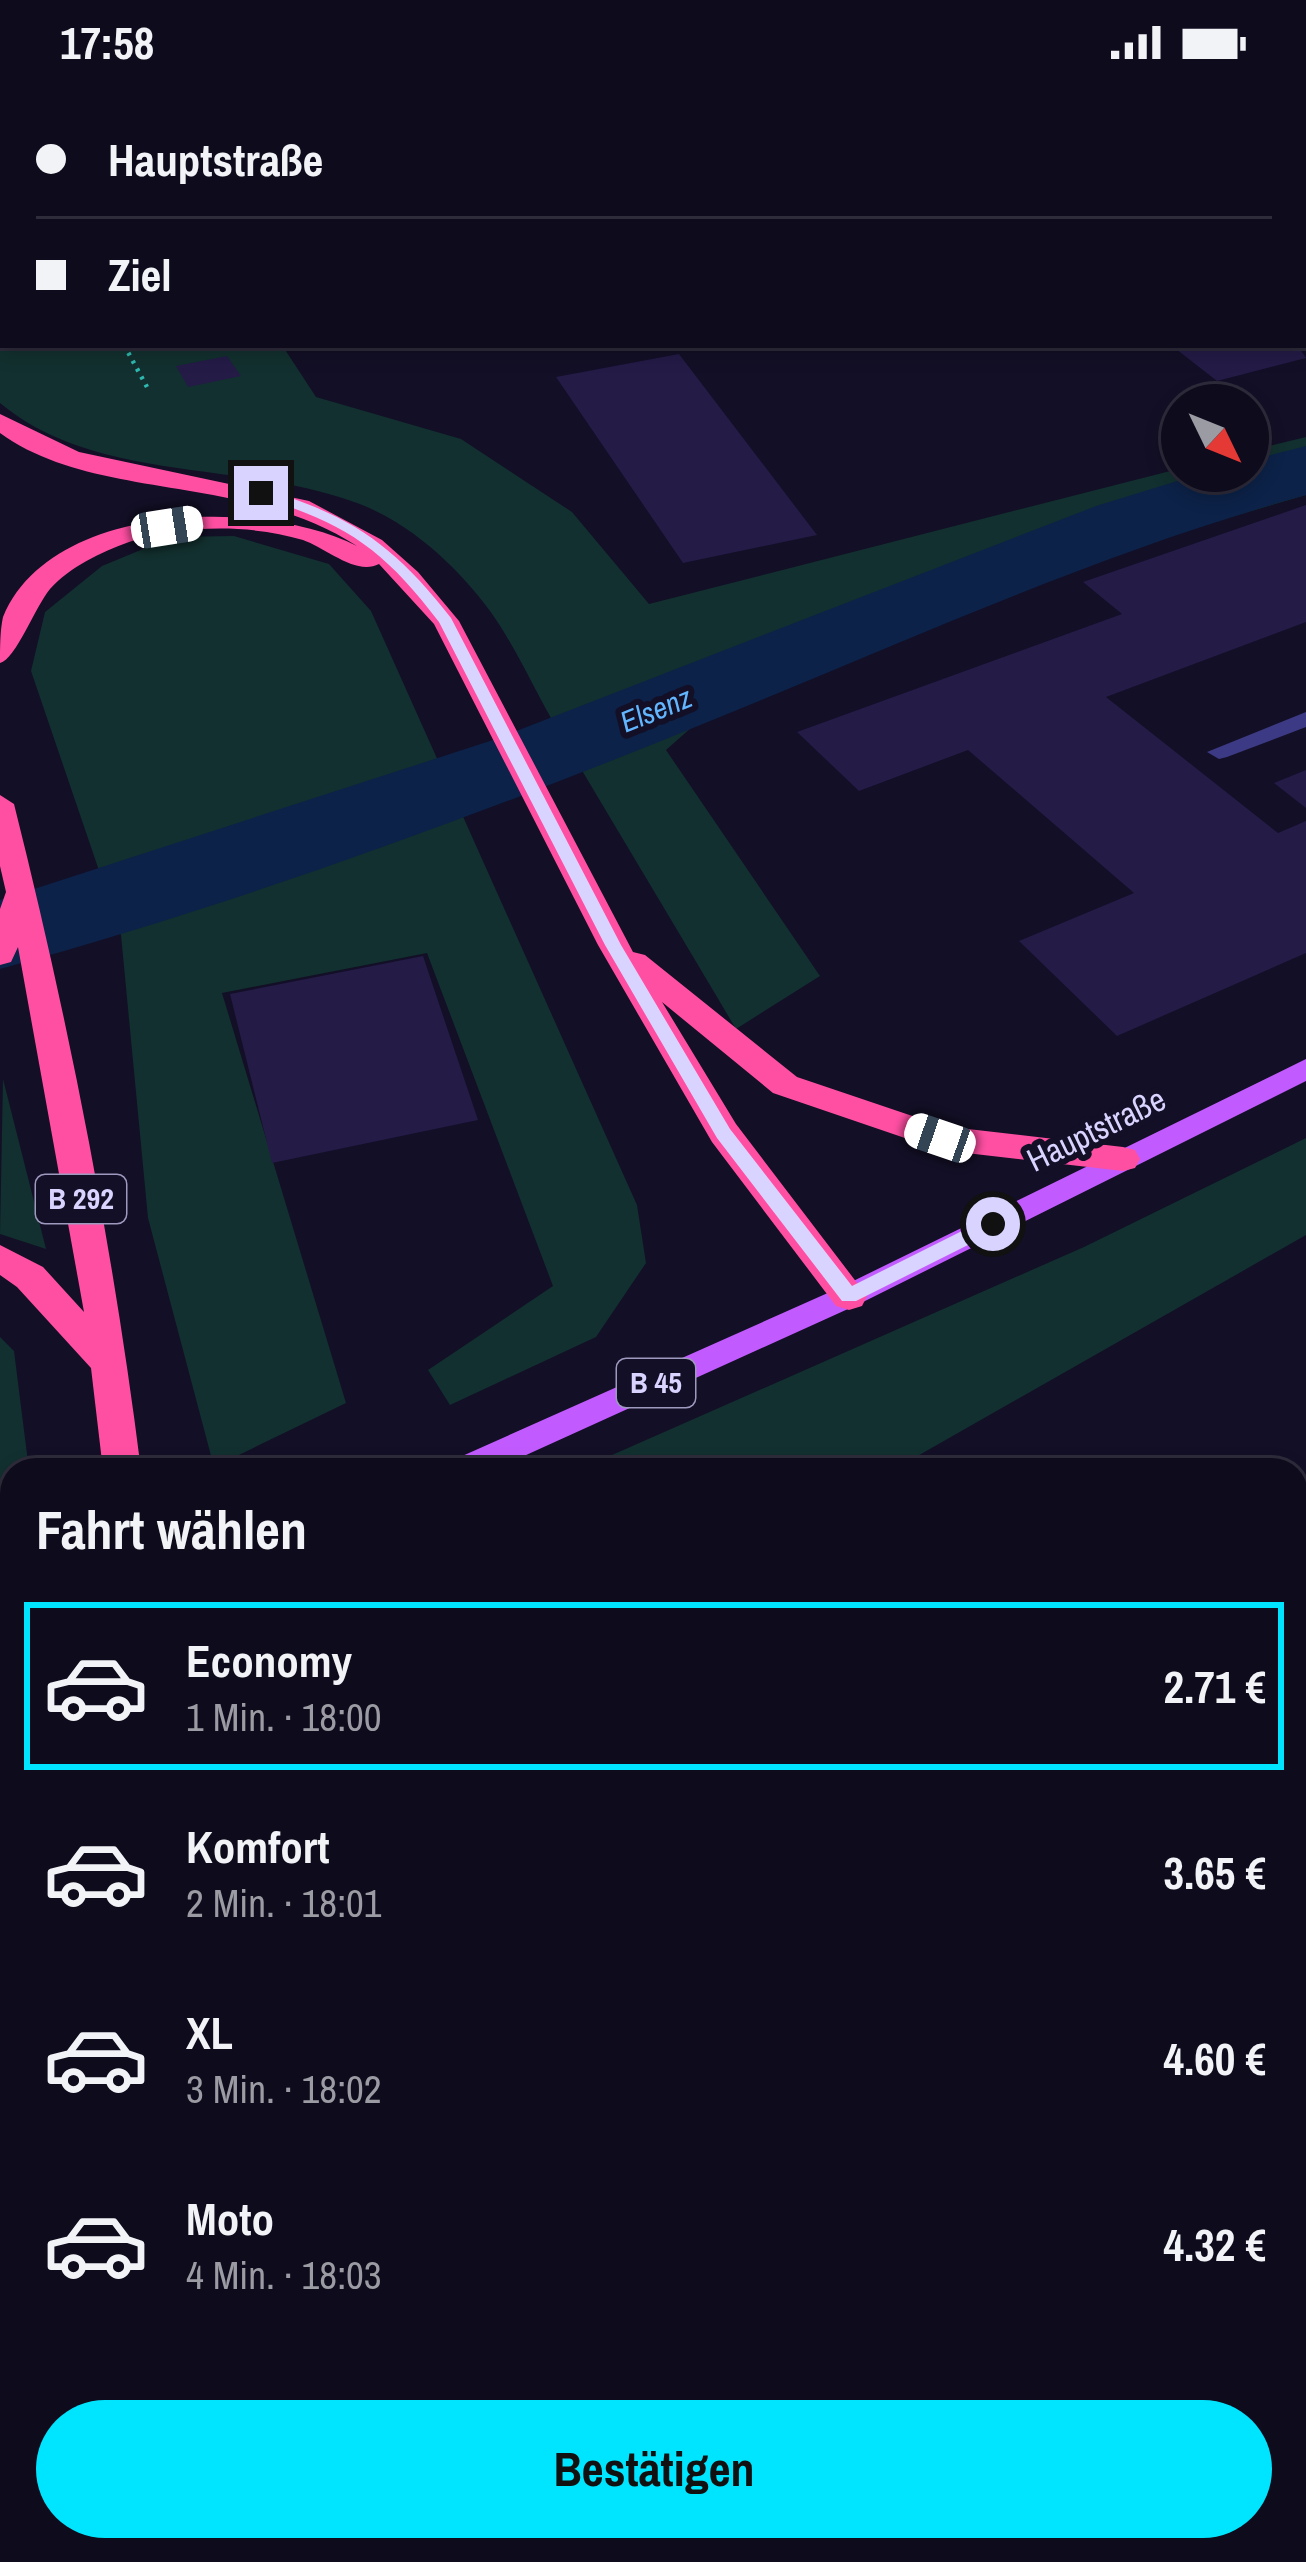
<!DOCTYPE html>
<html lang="de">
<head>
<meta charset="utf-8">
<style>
  :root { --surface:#0e0b1c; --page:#1c1929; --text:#f1f3f6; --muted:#9b9ba3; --line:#2e2b3b; --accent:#00e5ff }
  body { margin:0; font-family:"Archivo Narrow",sans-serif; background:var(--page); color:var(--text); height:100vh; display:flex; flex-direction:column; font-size:45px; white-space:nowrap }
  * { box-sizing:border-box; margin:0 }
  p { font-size:39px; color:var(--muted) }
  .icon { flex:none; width:66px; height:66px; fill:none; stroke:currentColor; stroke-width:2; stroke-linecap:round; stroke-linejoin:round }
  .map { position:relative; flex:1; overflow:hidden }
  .drawer { position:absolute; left:0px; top:1374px; width:1308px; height:1104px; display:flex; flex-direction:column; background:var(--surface); border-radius:36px 36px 0 0; box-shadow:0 6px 18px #0003,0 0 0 3px var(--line) }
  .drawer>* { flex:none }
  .hud { position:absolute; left:0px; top:0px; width:1308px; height:264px; box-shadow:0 6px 18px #0003,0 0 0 3px var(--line); display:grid; align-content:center; height:264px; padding:0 36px; background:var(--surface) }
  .needle { width:78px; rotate:133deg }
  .buttons { position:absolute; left:1161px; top:300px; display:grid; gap:24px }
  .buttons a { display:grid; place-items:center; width:108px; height:108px; border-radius:50%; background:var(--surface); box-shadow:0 6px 18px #0003,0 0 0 3px var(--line); font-size:60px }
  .end { position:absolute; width:54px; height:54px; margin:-27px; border:15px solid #d9d4ff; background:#111; box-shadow:0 0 0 6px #111 }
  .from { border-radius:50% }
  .car { position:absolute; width:36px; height:72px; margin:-36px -18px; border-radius:15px; box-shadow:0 0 9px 3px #0007; background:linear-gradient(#fff 24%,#345 0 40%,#fff 0 76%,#345 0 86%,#fff 0) }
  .hud b { display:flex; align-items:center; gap:42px; height:114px; font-size:45px }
  .hud b+b { border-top:3px solid var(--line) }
  .hud i { width:30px; height:30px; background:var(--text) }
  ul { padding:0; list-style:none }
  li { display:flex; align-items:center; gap:36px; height:168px; margin:0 24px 18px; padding:0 12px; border:6px solid transparent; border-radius:0px }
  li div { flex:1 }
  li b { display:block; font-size:45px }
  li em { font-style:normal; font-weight:700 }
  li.selected { border-color:var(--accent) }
  li>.icon { width:108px; height:108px; stroke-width:1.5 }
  h2 { padding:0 36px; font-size:54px; line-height:144px }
  .button { display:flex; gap:24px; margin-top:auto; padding:24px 36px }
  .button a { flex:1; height:138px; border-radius:72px; background:var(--accent); color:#111; font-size:48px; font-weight:700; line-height:138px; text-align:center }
  .status { display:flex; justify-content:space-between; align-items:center; height:84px; padding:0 60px; background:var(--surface); direction:ltr }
  .status svg { height:33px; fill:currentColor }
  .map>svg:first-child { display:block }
  .green { fill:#12302f }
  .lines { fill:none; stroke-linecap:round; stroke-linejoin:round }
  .river { fill:#0c2248; fill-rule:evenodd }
  .building { fill:#241b47 }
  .path-far1 { stroke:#2fb8b0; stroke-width:4.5; stroke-dasharray:3 6; stroke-linecap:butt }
  .path { stroke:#2fb8b0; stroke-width:9; stroke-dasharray:8 12; stroke-linecap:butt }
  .lane { fill:#3d3a85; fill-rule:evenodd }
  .primary { fill:#c25bff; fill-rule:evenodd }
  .highway { fill:#ff4fa3; fill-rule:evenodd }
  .route { fill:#d9d4ff }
  .labels { text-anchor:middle; stroke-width:12; stroke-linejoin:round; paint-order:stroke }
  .far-water-label { font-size:30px; font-style:italic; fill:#62b6ff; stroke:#130f26 }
  .shield { fill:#130f26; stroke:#9e99be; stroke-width:3 }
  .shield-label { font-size:30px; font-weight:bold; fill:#d9d4ff }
  .street-label { font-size:33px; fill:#d9d4ff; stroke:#130f26 }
</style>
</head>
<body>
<div class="status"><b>17:58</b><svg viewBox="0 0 49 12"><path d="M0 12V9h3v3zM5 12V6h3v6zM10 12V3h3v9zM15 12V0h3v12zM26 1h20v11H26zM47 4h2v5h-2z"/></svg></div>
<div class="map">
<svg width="1306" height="2478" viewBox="0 0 1306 2478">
  <rect width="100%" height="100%" fill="#130f26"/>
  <!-- green -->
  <g class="green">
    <path d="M0 0 115 3H3V261H282L316 313 461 355 572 428 649 520 1182 384 1248 387V367L1306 353V411L1092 474 727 612 666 666 820 892 736 945C677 845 617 746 558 646 535 608 516 563 490 527 457 482 409 438 357 419 243 376 97 400 0 319Z"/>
    <path d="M234 452 329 480 371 527 637 1121 646 1179 596 1253 450 1321 428 1286 553 1202 427 869 222 909 346 1319 214 1383 148 1134 121 851 31 587 45 528 102 482 172 453Z"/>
    <path d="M3 995 46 1165 0 1150Z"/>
    <path d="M1306 1054V1151L893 1386H578L1084 1163Z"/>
    <path d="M0 1253 14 1267 29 1386H12V1425L0 1439Z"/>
    <path d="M12 1764V2466H133L134 2478H0V1770Z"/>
    <path d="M1306 2153V2478H787L806 2466H1296V2159Z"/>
    <path d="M338 2466H605V2478H339Z"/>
  </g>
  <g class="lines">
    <!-- river -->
    <path class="river" d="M1306 362V411C1104 467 914 554 720 633 486 729 244 818 0 885V816L493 656 1096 422 1210 387H1248V377Z"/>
  </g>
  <!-- building -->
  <g class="building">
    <path d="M1194 261H1297L1306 274 1217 297 1176 265Z"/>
    <path d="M679 270 817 451 683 479 556 293Z"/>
    <path d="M227 272 241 292 188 303 176 282Z"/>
    <path d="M1306 421V538L1106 613 1278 749 1306 737V869L1117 952 1019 857 1134 809 968 666 859 707 797 648 1122 530 1083 498Z"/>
    <path d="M1306 686V724L1274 699Z"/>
    <path d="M423 872 478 1036 272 1079 230 910Z"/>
  </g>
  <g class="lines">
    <!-- path-far1 -->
    <g class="path-far1">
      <path d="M0 33 3 38"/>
      <path d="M124 261 147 303"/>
    </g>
    <!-- path -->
    <g class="path">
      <path d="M0 1727 12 1722"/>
      <path d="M1296 2277 1306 2272"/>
      <path d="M509 2466 510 2478"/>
      <path d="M1034 2478 1050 2466"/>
    </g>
    <!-- lane -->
    <path class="lane" d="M1306 628V643L1227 673 1219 675 1207 668Z"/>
    <!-- primary -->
    <g class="primary">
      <path d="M1306 975V997L859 1220 493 1386H446L451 1377 839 1204Z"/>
      <path d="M12 1554V1584L0 1589V1559Z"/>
    </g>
    <!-- highway -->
    <g class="highway">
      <path d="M0 330 79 368 309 417 382 456 418 488 459 537 633 868 645 871 797 993 942 1042 1123 1063 1135 1066 1140 1075 1135 1084 1123 1087 940 1066 773 1009 662 918 736 1040 867 1212 862 1222 849 1226 836 1222 712 1058 598 861 434 540 379 480C356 492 326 464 303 456 250 440 181 441 129 458 101 468 70 483 50 505 35 523 16 575 0 579 0 565 0 546 3 533 51 417 262 414 357 462 245 389 95 418 0 349Z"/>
      <path d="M0 711 14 720C69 939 113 1162 141 1386H103L91 1284 17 1203 0 1191V1161L43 1183 84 1228 18 863 11 878 0 881V825L6 808 0 782Z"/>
      <path d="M222 2466H274L276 2478H224Z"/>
    </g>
  </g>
  <!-- route -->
  <path class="route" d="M261 405C349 429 395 462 451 534L621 861 730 1045 852 1202 986 1135H1000V1145L856 1217H842L717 1054 605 861 439 538C383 464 344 438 256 412Z"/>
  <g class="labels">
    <!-- far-water labels -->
    <g class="far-water-label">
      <text transform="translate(656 626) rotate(-22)" y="10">Elsenz</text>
    </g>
    <!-- shield labels -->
    <g class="shield">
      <rect x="36" y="1091" width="90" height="48" rx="9"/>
      <rect x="617" y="1275" width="78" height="48" rx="9"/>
    </g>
    <g class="shield-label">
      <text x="81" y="1125">B 292</text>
      <text x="656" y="1309">B 45</text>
    </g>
    <!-- street labels -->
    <g class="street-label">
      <text transform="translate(1096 1045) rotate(-26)" y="12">Hauptstraße</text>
    </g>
  </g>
</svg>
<div class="buttons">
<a><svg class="needle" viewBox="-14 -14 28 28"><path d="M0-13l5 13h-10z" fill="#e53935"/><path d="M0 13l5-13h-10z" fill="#9b9ba3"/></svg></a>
</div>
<i class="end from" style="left:993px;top:1140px"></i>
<i class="end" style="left:261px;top:409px"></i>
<i class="car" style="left:167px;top:443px;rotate:81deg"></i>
<i class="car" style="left:940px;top:1054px;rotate:289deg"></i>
<div class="hud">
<b><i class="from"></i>Hauptstraße</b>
<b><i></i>Ziel</b>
</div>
<section class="drawer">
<h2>Fahrt wählen</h2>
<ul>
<li class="selected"><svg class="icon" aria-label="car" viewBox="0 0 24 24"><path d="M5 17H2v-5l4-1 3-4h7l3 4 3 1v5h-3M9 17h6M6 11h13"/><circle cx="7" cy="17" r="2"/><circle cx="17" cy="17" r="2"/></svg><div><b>Economy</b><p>1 Min. · 18:00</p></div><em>2.71 €</em></li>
<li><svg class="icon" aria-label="car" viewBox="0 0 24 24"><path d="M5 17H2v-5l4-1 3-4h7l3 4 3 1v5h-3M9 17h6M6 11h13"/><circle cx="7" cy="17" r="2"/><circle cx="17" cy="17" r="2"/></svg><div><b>Komfort</b><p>2 Min. · 18:01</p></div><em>3.65 €</em></li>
<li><svg class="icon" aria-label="car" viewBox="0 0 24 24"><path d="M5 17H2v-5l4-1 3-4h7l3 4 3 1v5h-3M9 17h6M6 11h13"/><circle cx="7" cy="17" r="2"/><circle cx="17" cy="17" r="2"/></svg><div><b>XL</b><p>3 Min. · 18:02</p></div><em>4.60 €</em></li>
<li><svg class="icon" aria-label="car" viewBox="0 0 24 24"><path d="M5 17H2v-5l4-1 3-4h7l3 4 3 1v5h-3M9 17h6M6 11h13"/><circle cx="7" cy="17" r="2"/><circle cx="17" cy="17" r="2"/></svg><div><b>Moto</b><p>4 Min. · 18:03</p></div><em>4.32 €</em></li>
</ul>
<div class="button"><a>Bestätigen</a></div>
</section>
</div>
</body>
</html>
